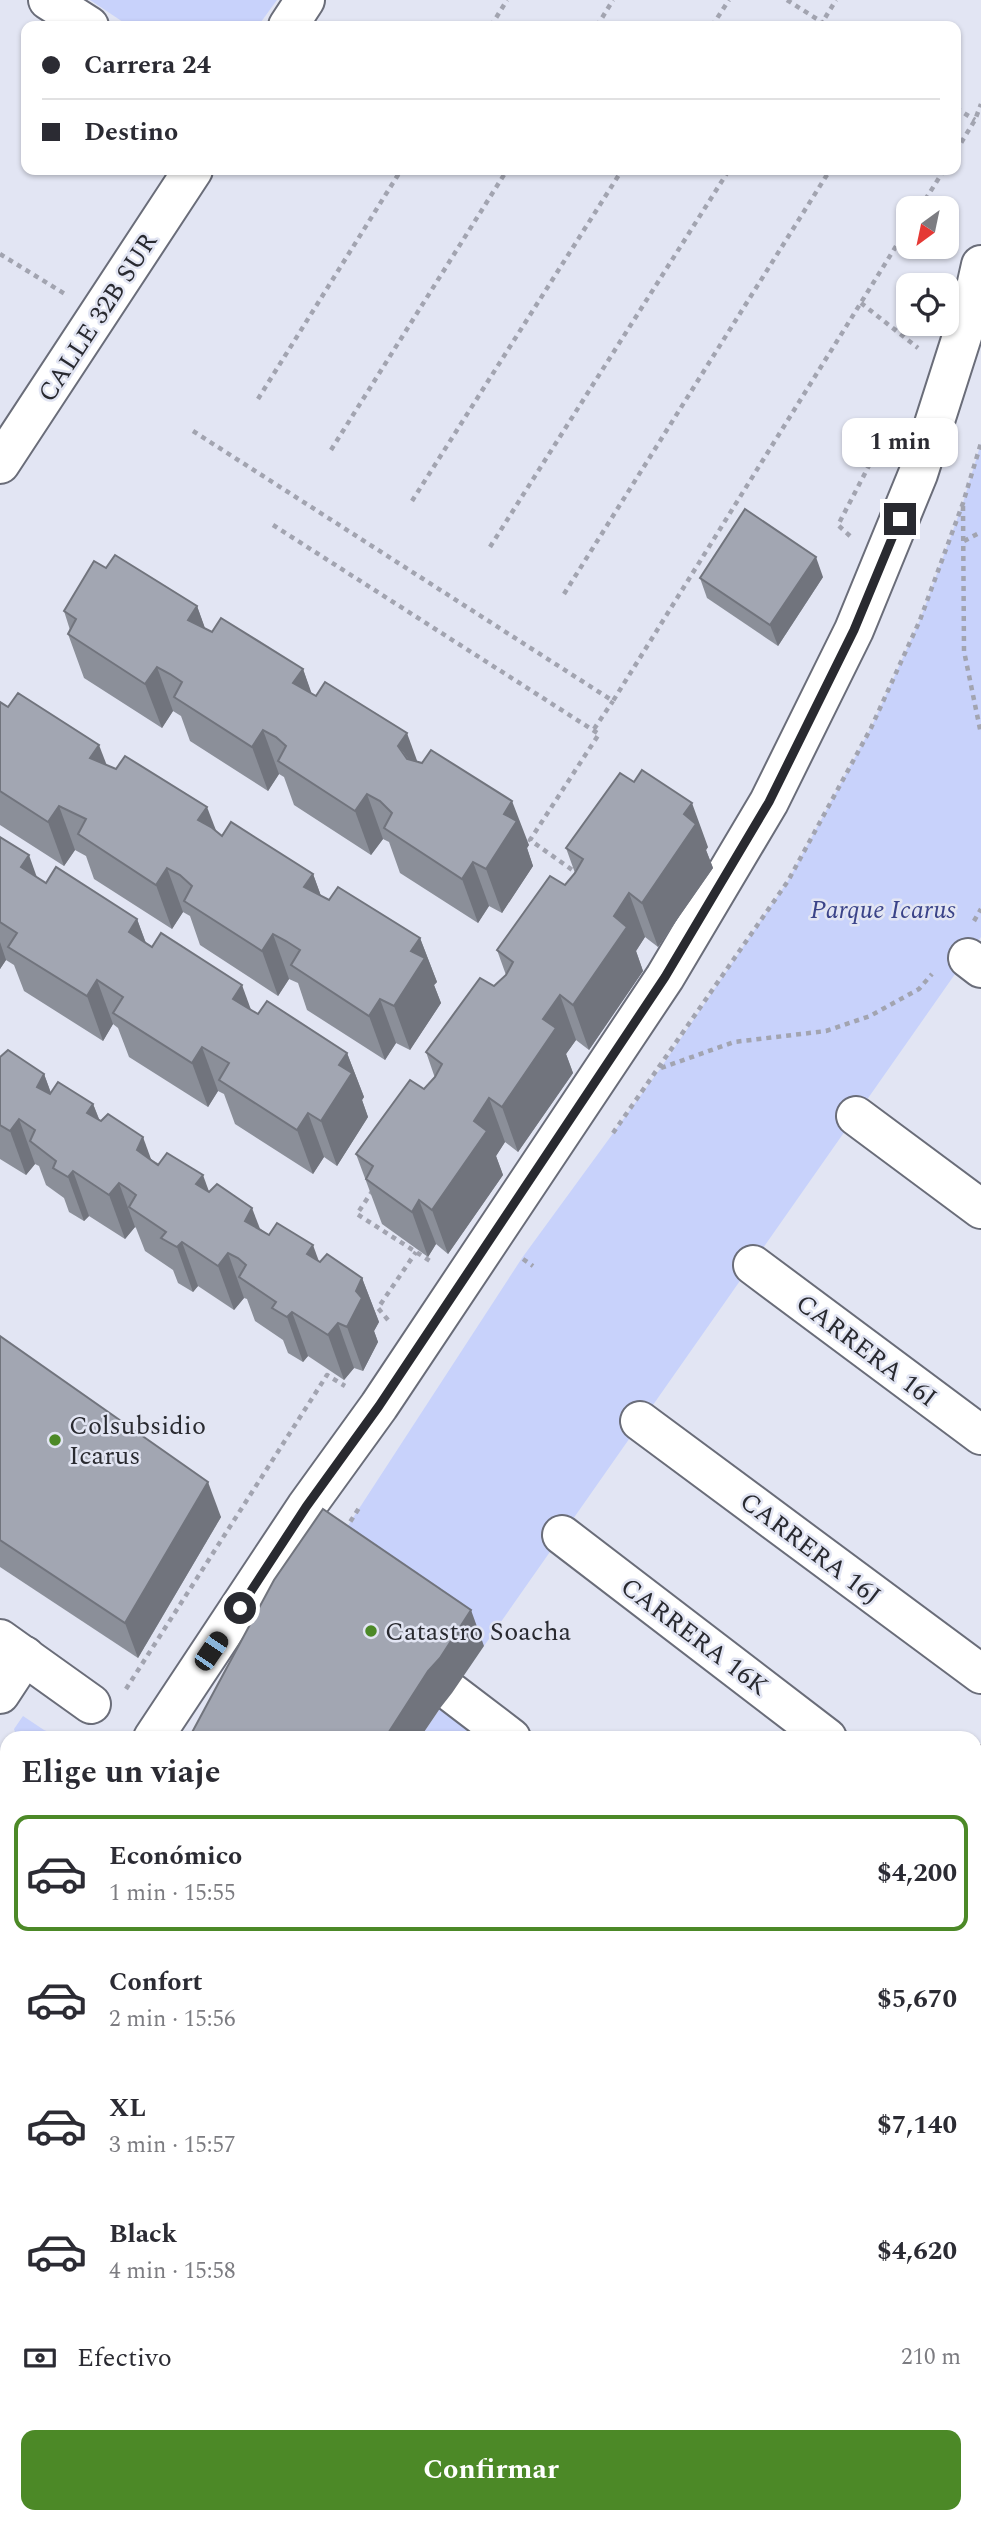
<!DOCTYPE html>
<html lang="es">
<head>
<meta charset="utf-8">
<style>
  :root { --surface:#fff; --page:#f2f2f3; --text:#2b2b33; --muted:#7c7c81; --line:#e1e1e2; --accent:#4c8927 }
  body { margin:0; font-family:Spectral,serif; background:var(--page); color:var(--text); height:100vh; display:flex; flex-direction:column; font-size:26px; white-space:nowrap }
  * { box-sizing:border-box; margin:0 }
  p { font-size:23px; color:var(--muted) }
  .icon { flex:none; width:38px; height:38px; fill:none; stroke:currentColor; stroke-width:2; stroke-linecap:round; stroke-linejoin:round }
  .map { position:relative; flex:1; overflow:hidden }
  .sheet { position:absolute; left:0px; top:1731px; width:982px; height:793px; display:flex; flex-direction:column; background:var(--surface); border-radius:21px 21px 0 0; box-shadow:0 2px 5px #0004 }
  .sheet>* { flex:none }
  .banner { position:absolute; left:21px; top:21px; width:940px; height:154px; border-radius:14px; box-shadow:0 2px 5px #0004; display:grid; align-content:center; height:154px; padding:0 21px; background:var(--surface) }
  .needle { width:46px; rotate:213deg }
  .tools { position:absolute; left:896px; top:196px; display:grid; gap:14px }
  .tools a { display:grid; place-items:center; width:63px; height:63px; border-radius:14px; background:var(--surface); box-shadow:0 2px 5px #0004; font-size:35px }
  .end { position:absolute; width:32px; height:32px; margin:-16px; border:9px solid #292a30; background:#fff; box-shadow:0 0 0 4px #fff }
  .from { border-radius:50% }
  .bubble { position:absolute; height:49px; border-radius:14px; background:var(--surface); box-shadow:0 2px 5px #0004; font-size:23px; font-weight:700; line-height:49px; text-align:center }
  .car { position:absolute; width:21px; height:42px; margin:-21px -10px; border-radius:9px; box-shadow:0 0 5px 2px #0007; background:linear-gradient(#222 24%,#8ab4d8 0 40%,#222 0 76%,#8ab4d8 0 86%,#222 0) }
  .banner b { display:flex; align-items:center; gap:24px; height:66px; font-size:26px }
  .banner b+b { border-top:2px solid var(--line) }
  .banner i { width:18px; height:18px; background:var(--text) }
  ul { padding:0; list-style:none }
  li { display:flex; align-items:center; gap:21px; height:116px; margin:0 14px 10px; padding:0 7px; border:4px solid transparent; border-radius:14px }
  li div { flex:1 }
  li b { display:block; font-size:26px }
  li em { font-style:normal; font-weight:700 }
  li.active { border-color:var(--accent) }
  li>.icon { width:63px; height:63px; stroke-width:1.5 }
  h2 { padding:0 21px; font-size:32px; line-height:84px }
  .pay { display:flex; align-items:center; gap:18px; height:77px; padding:0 21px; font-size:26px }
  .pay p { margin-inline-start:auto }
  .primary-button { display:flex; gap:14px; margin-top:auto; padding:14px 21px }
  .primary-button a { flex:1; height:80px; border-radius:14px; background:var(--accent); color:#fff; font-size:28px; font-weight:700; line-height:80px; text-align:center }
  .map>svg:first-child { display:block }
  .built { fill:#d4d8ed }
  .green { fill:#c8d2fb }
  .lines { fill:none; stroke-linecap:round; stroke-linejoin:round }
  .minor-casing { stroke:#6a6d79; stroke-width:42 }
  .major-casing { stroke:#c7c8c9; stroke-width:42 }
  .path { stroke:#a2a4b0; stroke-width:4.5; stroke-dasharray:5 5; stroke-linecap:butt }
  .minor { stroke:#fff; stroke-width:38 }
  .major { stroke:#a7cb93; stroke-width:38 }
  .wall { fill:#8b8f99 }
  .shaded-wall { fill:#71747d }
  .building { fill:#a2a6b2; stroke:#71747d; stroke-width:2 }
  .route { stroke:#292a30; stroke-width:9 }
  .poi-dot { fill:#4c8927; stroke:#e2e5f3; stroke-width:2.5 }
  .labels { text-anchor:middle; stroke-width:5; stroke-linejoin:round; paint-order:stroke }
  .street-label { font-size:26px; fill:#292a30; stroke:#e2e5f3 }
  .park-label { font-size:26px; font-style:italic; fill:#3b4489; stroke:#e2e5f3 }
  .poi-label { font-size:26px; fill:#292a30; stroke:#e2e5f3; text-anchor:start }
</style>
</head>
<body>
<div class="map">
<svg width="981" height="2523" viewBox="0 0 981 2523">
  <rect width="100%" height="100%" fill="#e2e5f3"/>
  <!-- built -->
  <path class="built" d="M0 1935 7 1938V2516H975V2296L981 2299V2523H0Z"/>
  <!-- green -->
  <g class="green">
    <path d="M90 0H277L258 26H129Z"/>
    <path d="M981 443V937L484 1646 336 1544 522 1258 660 1069 788 881 871 728 920 620 963 503Z"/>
    <path d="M441 1707 482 1738H420Z"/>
    <path d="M23 1716 44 1730 63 1738H17L14 1729Z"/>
    <path d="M975 1878 981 1882V2167L975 2165Z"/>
  </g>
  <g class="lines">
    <!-- minor casing -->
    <g class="minor-casing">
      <g id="minor">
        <path d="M48 0 89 26"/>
        <path d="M288 26 305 0"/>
        <path d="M0 464 193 170"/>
        <path d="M968 958 981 968"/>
        <path d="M856 1116 981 1209"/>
        <path d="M753 1265 981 1435"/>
        <path d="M640 1421 981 1674"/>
        <path d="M562 1535 827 1738"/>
        <path d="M0 1639 91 1704"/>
        <path d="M452 1693 511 1738"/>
        <path d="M0 1694 25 1656"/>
        <path d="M153 1738 306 1507 379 1406 665 977 769 802 854 630 918 474 972 305 981 265"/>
        <path d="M975 1774 981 1765"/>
        <path d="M975 1850 981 1855"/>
        <path d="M0 2099 7 2102"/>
        <path d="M975 2363 981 2364"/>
        <path d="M665 2523 667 2516"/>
      </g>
    </g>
    <!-- major casing -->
    <g class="major-casing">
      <g id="major">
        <path d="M0 1867 7 1870"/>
        <path d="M975 2221 981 2224"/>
      </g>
    </g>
    <!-- path -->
    <g class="path">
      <path d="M787 0 828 26"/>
      <path d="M491 26 507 0"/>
      <path d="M597 26 613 0"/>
      <path d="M712 26 729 0"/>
      <path d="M820 26 836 0"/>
      <path d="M956 108 975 120"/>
      <path d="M956 151 975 120 981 104"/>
      <path d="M920 208 944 170"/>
      <path d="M0 254 65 294"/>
      <path d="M861 303 918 348"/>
      <path d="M258 399 401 170"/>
      <path d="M193 431 613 701 908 227"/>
      <path d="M331 450 507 170"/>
      <path d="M412 501 622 170"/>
      <path d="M963 506 964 651 981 734"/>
      <path d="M273 525 599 734 530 840 578 874"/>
      <path d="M850 536 838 525 886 433"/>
      <path d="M964 541 981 532"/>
      <path d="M490 547 729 170"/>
      <path d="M564 594 830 170"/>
      <path d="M594 729 613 701"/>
      <path d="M974 921 981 909"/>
      <path d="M661 1068 734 1042 826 1031 870 1016 919 989 932 974"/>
      <path d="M613 1133 788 881 871 728 920 620 963 503 981 443"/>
      <path d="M373 1190 357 1214 430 1261"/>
      <path d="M523 1259 533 1266"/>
      <path d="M388 1320 378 1308 416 1252"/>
      <path d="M345 1530 359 1508"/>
      <path d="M126 1689 327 1375 345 1386"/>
    </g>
    <!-- minor -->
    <use href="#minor" class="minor"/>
    <!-- major -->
    <use href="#major" class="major"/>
  </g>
  <!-- wall -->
  <g class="wall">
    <path d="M106 568 197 606 205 629 303 669 311 693 417 762 529 845 527 848 533 866 502 913 489 906 478 923 400 873 389 842 383 839 371 855 294 805 284 777 279 774 268 791 190 741 181 716 173 711 162 728 84 678 68 634 70 630 64 611Z"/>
    <path d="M823 577 778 646 707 598 700 578Z"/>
    <path d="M0 702 216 831 222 836 313 874 321 896 420 938 437 982 434 985 441 1003 410 1050 396 1043 385 1060 307 1010 298 983 289 979 278 996 200 945 190 916 183 912 172 929 94 879 86 856 75 850 64 866 0 825Z"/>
    <path d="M0 837 37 877 46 883 137 919 146 943 258 1014 347 1053 364 1097 362 1100 368 1117 337 1166 324 1157 313 1174 235 1124 224 1094 218 1091 208 1107 129 1057 118 1028 113 1024 103 1041 24 991 14 965 6 960 0 969Z"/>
    <path d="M708 847 706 850 713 868 658 947 645 937 636 951 643 971 589 1050 576 1040 566 1054 573 1073 518 1152 505 1142 496 1156 503 1175 448 1254 436 1244 428 1257 382 1224 356 1154 435 1078 426 1052 506 975 497 950 565 885 575 873 566 848Z"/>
    <path d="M0 1057 44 1074 51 1093 93 1104 100 1121 152 1160 209 1191 269 1235 319 1261 362 1278 379 1322 374 1331 378 1342 363 1371 354 1368 344 1380 308 1356 303 1362 288 1353 283 1340 255 1321 247 1299 244 1298 234 1310 198 1286 193 1292 178 1283 173 1270 145 1251 136 1228 135 1227 125 1239 89 1216 84 1221 69 1212 64 1198 46 1185 39 1166 35 1164 26 1175 0 1159Z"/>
    <path d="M0 1336 221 1517 138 1658 0 1567Z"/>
  </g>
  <!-- shaded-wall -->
  <g class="shaded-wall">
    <path d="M816 557 823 577 778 646 770 625Z"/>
    <path d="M197 606 213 650 188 620Z"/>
    <path d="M157 667 173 711 162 728 145 684Z"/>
    <path d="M303 669 319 714 293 683Z"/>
    <path d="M263 730 279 774 268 791 252 747Z"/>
    <path d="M407 733 423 777 398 746Z"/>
    <path d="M99 745 116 789 90 758Z"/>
    <path d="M367 794 383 839 371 855 355 811Z"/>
    <path d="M512 801 529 845 527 848 533 866 502 913 486 869 504 814Z"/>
    <path d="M692 803 708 847 706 850 713 868 658 947 642 903 684 814Z"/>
    <path d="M59 806 75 850 64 866 48 822Z"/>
    <path d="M207 807 224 851 198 820Z"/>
    <path d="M29 855 45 900 21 867Z"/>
    <path d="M473 862 489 906 478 923 462 879Z"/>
    <path d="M167 868 183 912 172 929 156 885Z"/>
    <path d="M313 874 329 918 304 887Z"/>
    <path d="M629 893 645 937 636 951 643 971 589 1050 573 1005 614 916Z"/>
    <path d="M137 919 153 963 129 932Z"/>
    <path d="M273 934 289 979 278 996 262 951Z"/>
    <path d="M420 938 437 982 434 985 441 1003 410 1050 394 1006 411 951Z"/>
    <path d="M0 942 6 960 0 969Z"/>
    <path d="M97 980 113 1024 103 1041 87 996Z"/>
    <path d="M242 985 258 1029 233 999Z"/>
    <path d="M560 995 576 1040 566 1054 573 1073 518 1152 502 1107 543 1019Z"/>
    <path d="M380 999 396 1043 385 1060 369 1016Z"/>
    <path d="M202 1047 218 1091 208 1107 192 1063Z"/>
    <path d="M347 1053 364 1097 362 1100 368 1117 337 1166 321 1121 339 1065Z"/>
    <path d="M44 1074 60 1118 37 1087Z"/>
    <path d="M489 1098 505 1142 496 1156 503 1175 448 1254 432 1210 474 1121Z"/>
    <path d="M93 1104 110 1148 87 1113Z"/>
    <path d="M308 1113 324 1157 313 1174 297 1130Z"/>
    <path d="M19 1119 35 1164 26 1175 10 1131Z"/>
    <path d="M143 1137 159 1181 137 1150Z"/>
    <path d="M73 1171 89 1216 84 1221 68 1177Z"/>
    <path d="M203 1175 219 1219 196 1184Z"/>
    <path d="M119 1183 135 1227 125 1239 109 1195Z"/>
    <path d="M419 1200 436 1244 428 1257 412 1212Z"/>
    <path d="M252 1208 269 1252 245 1221Z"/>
    <path d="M182 1242 198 1286 193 1292 177 1247Z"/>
    <path d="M313 1245 329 1289 307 1254Z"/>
    <path d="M228 1253 244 1298 234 1310 218 1266Z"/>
    <path d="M362 1278 379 1322 374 1331 378 1342 363 1371 347 1327 356 1291Z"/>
    <path d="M292 1312 308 1356 303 1362 287 1317Z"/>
    <path d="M338 1323 354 1368 344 1380 328 1335Z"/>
    <path d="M208 1482 221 1517 138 1658 125 1623Z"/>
    <path d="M471 1610 484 1646 452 1693 441 1707 420 1738H385L428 1671Z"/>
    <path d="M233 2516H254L252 2523H231Z"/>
  </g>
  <!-- building -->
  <g class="building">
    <path d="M745 509 816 557 770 625 700 578Z"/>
    <path d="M115 555 197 606 188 620 212 632 221 618 303 669 293 683 316 696 325 682 407 733 398 746 407 759 422 763 431 750 512 801 504 814 517 821 486 869 473 862 462 879 384 828 392 813 380 801 367 794 355 811 278 761 286 746 276 737 263 730 252 747 174 697 182 682 170 674 157 667 145 684 68 634 76 619 64 611 94 561 106 568Z"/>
    <path d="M18 693 99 745 90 758 116 769 125 756 207 807 198 820 211 827 222 836 231 822 313 874 304 887 329 900 338 887 420 938 411 951 425 958 394 1006 380 999 369 1016 291 965 300 950 286 941 273 934 262 951 184 901 192 886 180 875 167 868 156 885 78 834 86 819 59 806 48 822 0 791V702L8 707Z"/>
    <path d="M642 770 692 803 684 814 696 824 642 903 629 893 614 916 627 927 573 1005 560 995 543 1019 556 1028 502 1107 489 1098 474 1121 487 1131 432 1210 419 1200 412 1212 366 1179 373 1166 356 1154 410 1080 424 1089 435 1077 442 1064 426 1052 480 978 494 986 506 975 513 962 497 950 550 876 565 885 575 873 583 859 566 848 620 773 634 782Z"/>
    <path d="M0 837 29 855 21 867 46 883 56 867 137 919 129 932 152 947 161 933 242 985 233 999 246 1007 258 1014 267 1001 347 1053 339 1065 352 1073 321 1121 308 1113 297 1130 219 1080 229 1063 202 1047 192 1063 113 1013 123 997 97 980 87 996 8 947 17 933 0 922Z"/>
    <path d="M8 1050 44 1074 37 1087 50 1094 58 1082 93 1104 87 1113 101 1121 108 1114 143 1137 137 1150 158 1165 167 1153 203 1175 196 1184 209 1192 217 1184 252 1208 245 1221 269 1235 277 1223 313 1245 307 1254 320 1262 327 1254 362 1278 356 1291 362 1298 347 1327 338 1323 328 1335 292 1312 287 1317 272 1308 276 1302 239 1277 246 1265 238 1258 228 1253 218 1266 182 1242 177 1247 161 1238 166 1232 129 1207 136 1195 128 1189 119 1183 109 1195 73 1171 68 1177 53 1168 56 1161 30 1141 35 1130 19 1119 10 1131 0 1125V1057Z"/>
    <path d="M0 1336 208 1482 125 1623 0 1540Z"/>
    <path d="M323 1509 471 1610 440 1658 428 1671 385 1738H189L274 1580Z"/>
    <path d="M0 2201 7 2203V2516H233L231 2523H0Z"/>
  </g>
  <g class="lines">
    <!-- route -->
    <path class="route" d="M240 1608 306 1507 379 1406 665 977 769 802 854 630 900 519"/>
  </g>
  <!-- markers -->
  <g class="poi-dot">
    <circle cx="55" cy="1440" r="7"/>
    <circle cx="371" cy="1631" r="7"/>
  </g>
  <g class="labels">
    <!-- street labels -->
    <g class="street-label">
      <text transform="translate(97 317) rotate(-57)" y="9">CALLE 32B SUR</text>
      <text transform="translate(867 1350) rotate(37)" y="9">CARRERA 16I</text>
      <text transform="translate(811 1548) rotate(37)" y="9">CARRERA 16J</text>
      <text transform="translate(695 1636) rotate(37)" y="9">CARRERA 16K</text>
    </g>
    <!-- park labels -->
    <g class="park-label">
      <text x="883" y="918">Parque Icarus</text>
    </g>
    <!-- poi labels -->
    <g class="poi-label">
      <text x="69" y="1434">Colsubsidio<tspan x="69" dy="30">Icarus</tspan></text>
      <text x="385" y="1640">Catastro Soacha</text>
    </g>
  </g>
</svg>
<div class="tools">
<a><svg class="needle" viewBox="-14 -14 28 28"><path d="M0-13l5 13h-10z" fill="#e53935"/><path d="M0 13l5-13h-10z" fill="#7c7c81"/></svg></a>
<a><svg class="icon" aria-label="locate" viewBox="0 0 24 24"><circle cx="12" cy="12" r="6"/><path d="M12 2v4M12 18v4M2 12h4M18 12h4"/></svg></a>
</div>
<i class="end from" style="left:240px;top:1608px"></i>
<i class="end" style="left:900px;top:519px"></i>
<div class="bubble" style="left:842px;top:418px;width:116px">1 min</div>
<i class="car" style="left:211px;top:1651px;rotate:34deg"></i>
<div class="banner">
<b><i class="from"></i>Carrera 24</b>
<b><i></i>Destino</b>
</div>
<section class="sheet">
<h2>Elige un viaje</h2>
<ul>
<li class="active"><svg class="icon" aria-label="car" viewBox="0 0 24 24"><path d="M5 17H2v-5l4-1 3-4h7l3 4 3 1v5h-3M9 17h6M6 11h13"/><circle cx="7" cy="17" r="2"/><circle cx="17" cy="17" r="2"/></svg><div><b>Económico</b><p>1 min · 15:55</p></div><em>$4,200</em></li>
<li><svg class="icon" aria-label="car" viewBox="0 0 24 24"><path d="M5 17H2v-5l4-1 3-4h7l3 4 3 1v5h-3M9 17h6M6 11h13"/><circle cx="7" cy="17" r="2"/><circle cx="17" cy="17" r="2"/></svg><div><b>Confort</b><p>2 min · 15:56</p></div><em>$5,670</em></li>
<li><svg class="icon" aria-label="car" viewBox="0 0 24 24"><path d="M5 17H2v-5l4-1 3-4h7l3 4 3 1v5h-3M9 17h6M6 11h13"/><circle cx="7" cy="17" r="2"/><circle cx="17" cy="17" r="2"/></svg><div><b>XL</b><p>3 min · 15:57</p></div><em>$7,140</em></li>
<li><svg class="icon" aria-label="car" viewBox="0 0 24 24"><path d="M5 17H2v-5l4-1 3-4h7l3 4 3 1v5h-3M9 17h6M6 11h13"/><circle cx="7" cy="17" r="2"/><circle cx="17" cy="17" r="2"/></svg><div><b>Black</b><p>4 min · 15:58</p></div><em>$4,620</em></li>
</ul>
<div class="pay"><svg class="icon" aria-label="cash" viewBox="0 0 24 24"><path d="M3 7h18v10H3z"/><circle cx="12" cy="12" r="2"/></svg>Efectivo<p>210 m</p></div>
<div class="primary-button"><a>Confirmar</a></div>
</section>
</div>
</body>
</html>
